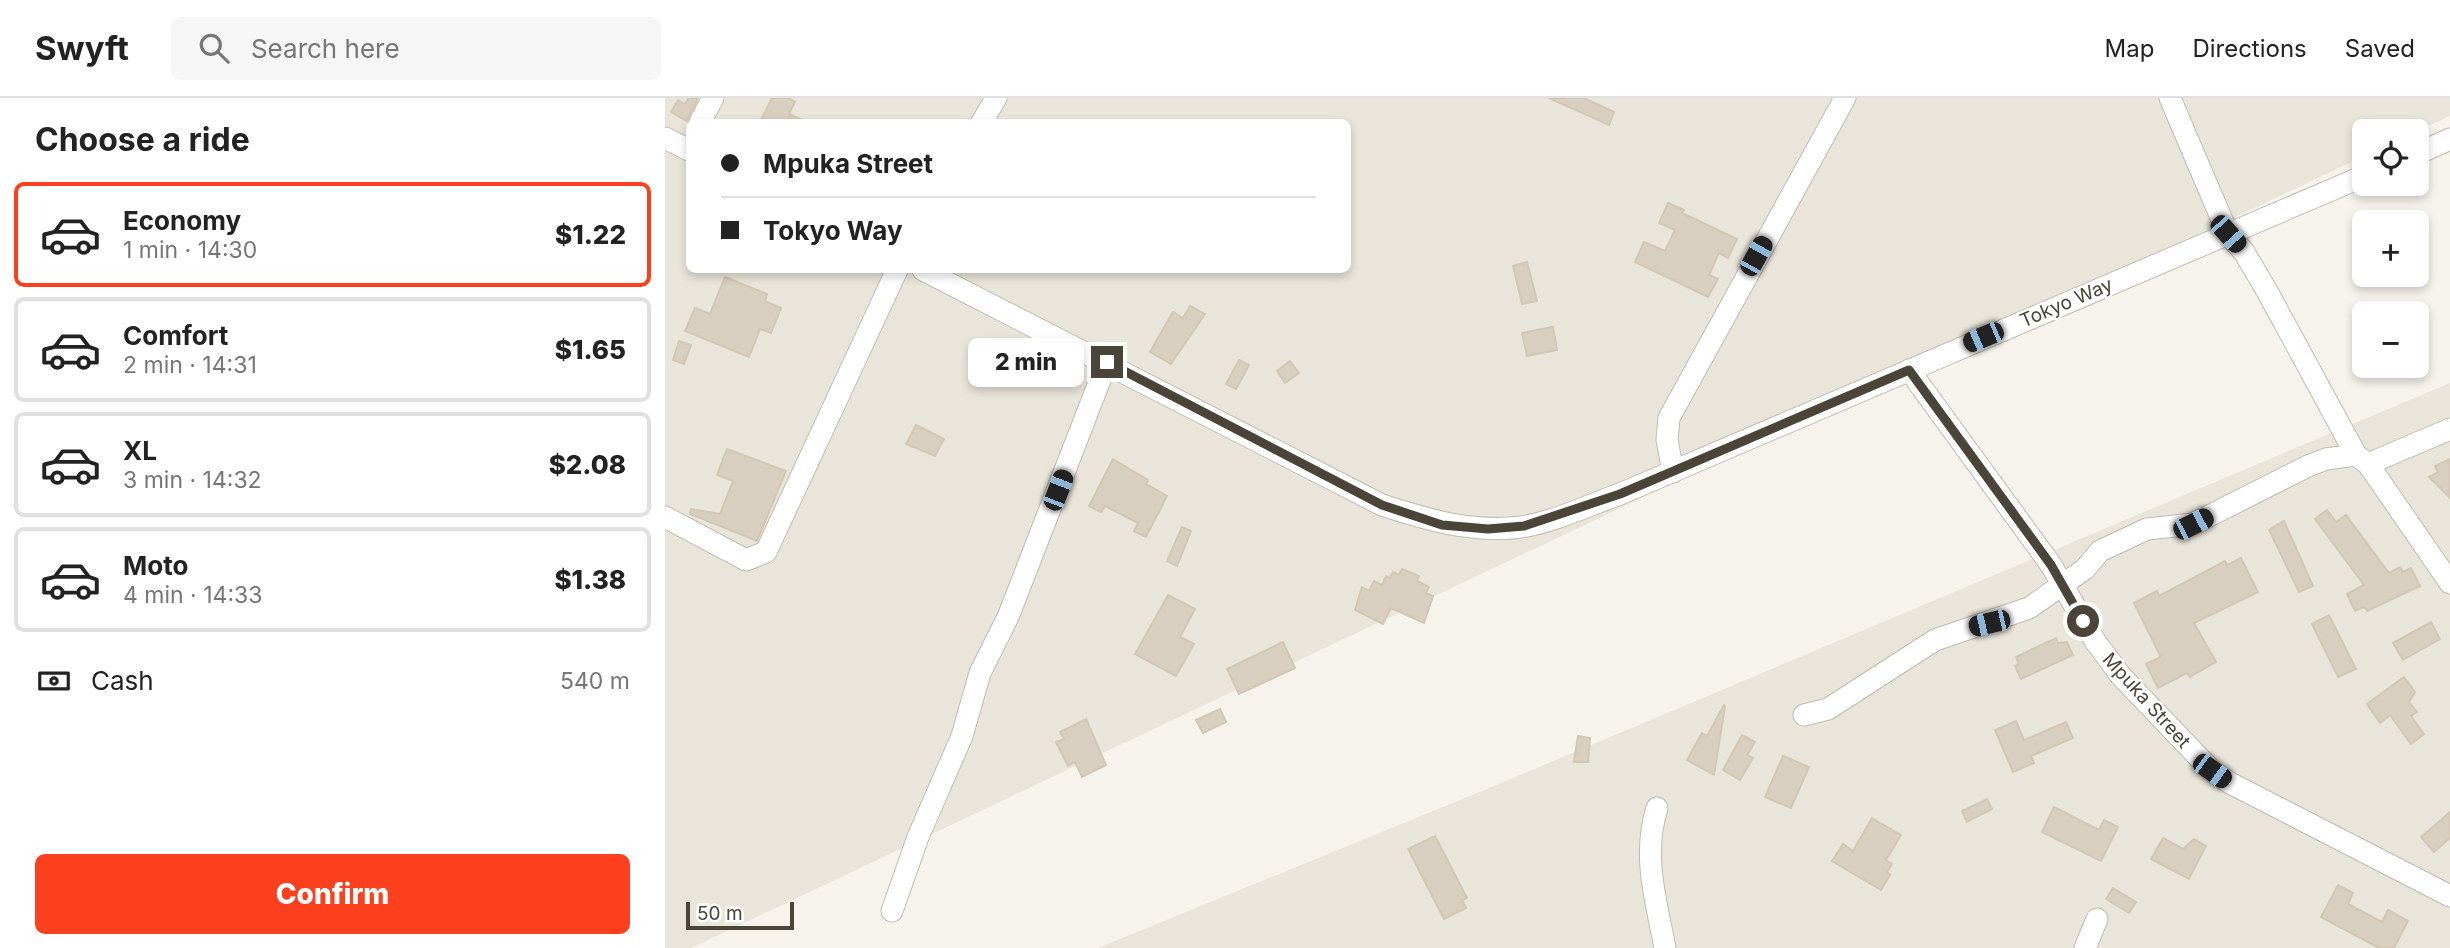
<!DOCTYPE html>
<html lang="en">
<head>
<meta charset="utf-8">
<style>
  :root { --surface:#fff; --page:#f6f6f6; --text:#222; --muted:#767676; --line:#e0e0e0; --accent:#fc3f1d }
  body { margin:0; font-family:Inter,sans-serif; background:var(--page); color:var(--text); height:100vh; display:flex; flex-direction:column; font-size:26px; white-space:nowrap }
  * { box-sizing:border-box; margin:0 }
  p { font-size:23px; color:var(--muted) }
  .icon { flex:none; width:38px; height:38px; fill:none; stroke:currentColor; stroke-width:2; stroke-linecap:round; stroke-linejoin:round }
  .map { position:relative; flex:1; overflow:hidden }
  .sheet { display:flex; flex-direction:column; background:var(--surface); width:665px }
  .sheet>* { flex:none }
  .top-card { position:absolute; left:21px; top:21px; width:665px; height:154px; border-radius:10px; box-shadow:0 4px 10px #0003; display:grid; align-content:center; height:154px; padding:0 35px; background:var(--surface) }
  .fabs { position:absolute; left:1687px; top:21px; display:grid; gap:14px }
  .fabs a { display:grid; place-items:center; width:77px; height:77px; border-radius:10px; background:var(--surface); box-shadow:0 4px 10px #0003; font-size:35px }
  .scale { position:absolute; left:21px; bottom:18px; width:108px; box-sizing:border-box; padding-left:7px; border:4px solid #4b4439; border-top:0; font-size:19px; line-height:24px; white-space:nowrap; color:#4b4439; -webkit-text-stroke:5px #fff; paint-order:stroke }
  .end { position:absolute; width:32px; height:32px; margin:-16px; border:9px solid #4b4439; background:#fff; box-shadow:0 0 0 4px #fff }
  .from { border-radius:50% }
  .bubble { position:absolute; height:49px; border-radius:10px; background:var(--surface); box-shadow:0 4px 10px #0003; font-size:23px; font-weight:800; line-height:49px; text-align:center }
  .car { position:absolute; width:21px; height:42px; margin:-21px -10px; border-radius:9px; box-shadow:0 0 5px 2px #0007; background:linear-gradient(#222 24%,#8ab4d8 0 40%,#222 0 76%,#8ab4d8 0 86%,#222 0) }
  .top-card b { display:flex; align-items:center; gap:24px; height:66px; font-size:26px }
  .top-card b+b { border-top:2px solid var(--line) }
  .top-card i { width:18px; height:18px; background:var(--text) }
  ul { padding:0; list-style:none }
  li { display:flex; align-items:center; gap:21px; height:105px; margin:0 14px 10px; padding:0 21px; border:4px solid var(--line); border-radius:10px }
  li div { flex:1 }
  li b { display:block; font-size:26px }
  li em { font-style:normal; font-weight:800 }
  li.current { border-color:var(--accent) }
  li>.icon { width:63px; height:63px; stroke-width:1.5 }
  h2 { padding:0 35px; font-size:32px; line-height:84px }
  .pay { display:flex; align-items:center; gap:18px; height:77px; padding:0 35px; font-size:26px }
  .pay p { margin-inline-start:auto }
  .primary-button { display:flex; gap:14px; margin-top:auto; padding:14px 35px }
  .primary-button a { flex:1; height:80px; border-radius:10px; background:var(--accent); color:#fff; font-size:28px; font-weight:800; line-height:80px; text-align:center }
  header { display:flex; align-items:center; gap:42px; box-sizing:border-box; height:98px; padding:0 35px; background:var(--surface); border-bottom:2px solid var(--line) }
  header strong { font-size:33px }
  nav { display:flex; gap:38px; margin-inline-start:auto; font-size:24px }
  .search { width:490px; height:63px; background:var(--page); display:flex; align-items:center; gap:18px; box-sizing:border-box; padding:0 24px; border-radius:10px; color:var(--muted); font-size:26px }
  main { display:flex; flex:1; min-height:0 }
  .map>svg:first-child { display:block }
  .residential { fill:#eae5da; fill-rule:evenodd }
  .building { fill:#d8cfc1; stroke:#d3c7b4; stroke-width:2 }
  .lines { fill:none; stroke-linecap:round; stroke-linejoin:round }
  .minor-casing { stroke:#c2bbae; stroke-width:23 }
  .minor { stroke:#fff; stroke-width:21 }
  .route { stroke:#4b4439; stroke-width:9 }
  .labels { text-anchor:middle; stroke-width:5; stroke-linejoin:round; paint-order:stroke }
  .street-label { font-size:19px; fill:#4b4439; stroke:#fff }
</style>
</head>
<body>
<header>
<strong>Swyft</strong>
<div class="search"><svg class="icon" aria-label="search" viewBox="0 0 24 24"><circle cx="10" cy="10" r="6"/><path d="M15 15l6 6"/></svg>Search here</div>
<nav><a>Map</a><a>Directions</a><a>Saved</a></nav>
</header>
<main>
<section class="sheet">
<h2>Choose a ride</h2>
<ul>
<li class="current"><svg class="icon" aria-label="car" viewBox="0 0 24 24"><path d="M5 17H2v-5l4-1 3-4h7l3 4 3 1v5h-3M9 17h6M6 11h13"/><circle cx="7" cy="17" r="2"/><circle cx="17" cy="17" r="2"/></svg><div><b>Economy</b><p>1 min · 14:30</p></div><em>$1.22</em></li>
<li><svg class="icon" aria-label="car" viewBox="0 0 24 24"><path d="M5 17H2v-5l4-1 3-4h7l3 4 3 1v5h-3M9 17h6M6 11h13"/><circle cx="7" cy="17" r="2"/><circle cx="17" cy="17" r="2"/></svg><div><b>Comfort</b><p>2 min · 14:31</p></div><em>$1.65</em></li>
<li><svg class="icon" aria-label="car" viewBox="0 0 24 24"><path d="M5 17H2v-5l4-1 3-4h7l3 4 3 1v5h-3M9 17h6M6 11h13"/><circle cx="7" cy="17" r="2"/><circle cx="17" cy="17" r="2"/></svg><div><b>XL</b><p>3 min · 14:32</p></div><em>$2.08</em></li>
<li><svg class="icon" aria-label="car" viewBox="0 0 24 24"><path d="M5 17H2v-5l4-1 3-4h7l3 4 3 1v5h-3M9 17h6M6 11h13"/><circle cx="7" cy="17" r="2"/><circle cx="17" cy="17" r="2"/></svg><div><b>Moto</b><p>4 min · 14:33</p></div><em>$1.38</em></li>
</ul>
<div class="pay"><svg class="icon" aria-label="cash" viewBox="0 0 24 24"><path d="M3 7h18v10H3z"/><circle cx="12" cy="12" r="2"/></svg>Cash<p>540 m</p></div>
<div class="primary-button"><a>Confirm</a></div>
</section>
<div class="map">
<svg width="1785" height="850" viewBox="0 0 1785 850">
  <rect width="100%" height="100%" fill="#f6f3ec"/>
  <!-- residential -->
  <g class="residential">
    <path d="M0 0H1785V18L1752 33H1699V58L26 850H0ZM24 24H682V172H24Z"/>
    <path d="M1785 285V850H433L817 693Z"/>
  </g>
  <!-- building -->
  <g class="building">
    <path d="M24 0H33L22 23 6 14 13 2 20 6Z"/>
    <path d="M107 0H123L130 4 124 16 142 24H95Z"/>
    <path d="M884 0H919L949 14 944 27Z"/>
    <path d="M1003 105 1019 112 1017 115 1072 141 1063 160 1054 155 1044 177 1053 181 1043 199 970 164 979 144 1000 153 1010 132 994 125Z"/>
    <path d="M862 164 872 203 857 206 848 168Z"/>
    <path d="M60 179 102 196 100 203 116 210 106 235 95 231 84 259 20 233 30 210 45 216Z"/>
    <path d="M525 208 540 216 506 266 485 254 508 214 518 220Z"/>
    <path d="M888 229 892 252 862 258 857 235Z"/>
    <path d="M14 243 26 247 19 266 8 262Z"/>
    <path d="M574 262 584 267 571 291 561 286Z"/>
    <path d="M625 263 634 275 620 285 612 273Z"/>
    <path d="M251 327 279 341 270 358 241 346Z"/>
    <path d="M62 351 121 373 92 443 25 416 26 411 55 416 68 383 52 377Z"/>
    <path d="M448 361 483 382 481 386 502 398 481 439 469 433 473 425 440 408 436 414 424 408Z"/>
    <path d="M1785 361V400L1764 379 1773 374 1770 368Z"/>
    <path d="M1662 412 1671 424 1681 417 1724 475 1735 469 1738 474 1746 470 1755 488 1702 513 1699 509 1690 513 1682 496 1699 487 1650 421Z"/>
    <path d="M1619 423 1648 488 1634 494 1604 432Z"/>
    <path d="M517 429 526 433 512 468 502 463Z"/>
    <path d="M1576 460 1593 494 1529 525 1551 564 1525 579 1522 575 1493 590 1481 566 1496 559 1469 505 1492 493 1494 498 1560 463 1562 467Z"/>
    <path d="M737 471 754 478 752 483 764 489 761 495 768 498 759 525 726 510 718 526 690 512 697 489 704 493 709 483 717 487 721 478 725 480 728 474 734 477Z"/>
    <path d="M503 497 530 511 515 539 529 546 511 578 470 556Z"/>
    <path d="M1664 517 1691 571 1673 579 1647 526Z"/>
    <path d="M1766 524 1775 541 1738 562 1728 545Z"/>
    <path d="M1391 540 1393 545 1402 544 1408 557 1356 581 1350 568 1354 566 1351 559Z"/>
    <path d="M618 544 630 570 574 596 562 571Z"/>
    <path d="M1739 579 1750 594 1744 604 1752 614 1746 618 1759 636 1746 646 1725 617 1715 625 1702 606Z"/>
    <path d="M1059 607 1060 608 1049 677 1022 662 1037 635 1042 638Z"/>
    <path d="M555 611 561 624 538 635 531 622Z"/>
    <path d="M421 621 441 667 417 679 410 664 403 668 391 644 399 641 395 634Z"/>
    <path d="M1351 623 1359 642 1401 624 1408 640 1366 658 1369 665 1348 674 1330 632Z"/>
    <path d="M1077 637 1090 644 1082 657 1088 660 1075 682 1058 672Z"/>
    <path d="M913 638 925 640 923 664H909Z"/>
    <path d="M1118 658 1144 669 1126 710 1100 699Z"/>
    <path d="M1322 701 1327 711 1302 724 1297 713Z"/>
    <path d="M1389 709 1434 732 1439 722 1453 729 1436 763 1377 734Z"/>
    <path d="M1785 714V740L1769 754 1756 739Z"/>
    <path d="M1207 720 1236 737 1221 762 1227 766 1222 774 1225 777 1216 792 1167 763 1178 746 1188 753Z"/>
    <path d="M770 738 802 800 797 802 801 810 779 821 743 751Z"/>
    <path d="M1498 740 1518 751 1529 741 1541 748 1524 781 1486 761Z"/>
    <path d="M1673 787 1688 795 1683 806 1717 824 1723 812 1743 823 1729 850H1714L1656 819Z"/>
    <path d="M1448 790 1471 804 1464 815 1441 801Z"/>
  </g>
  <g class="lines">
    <!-- minor casing -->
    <g class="minor-casing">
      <g id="minor">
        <path d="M1505 0 1563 136 1579 154 1602 193 1691 357 1703 366 1785 485"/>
        <path d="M35 24 48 0"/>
        <path d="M317 24 331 0"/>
        <path d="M0 40 24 52"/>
        <path d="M1752 56 1785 41"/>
        <path d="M258 172 717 407C763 422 807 435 856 429 889 424 924 407 955 396L1699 78"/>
        <path d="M1244 272 1386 467 1430 543 1456 578 1547 673 1565 685 1785 798"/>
        <path d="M1703 366 1785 331"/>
        <path d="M1008 374 1002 342 1004 320 1180 0"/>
        <path d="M0 419 81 462 101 454 232 172"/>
        <path d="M1139 617 1163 611 1270 542 1364 510 1420 471 1435 453 1482 431 1528 426 1643 368 1661 361 1691 357"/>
        <path d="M992 710C977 758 991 802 1000 850"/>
        <path d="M227 813 253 739 297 638 315 575 343 519 442 264"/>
        <path d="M1420 850 1432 821"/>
      </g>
    </g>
    <!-- minor -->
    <use href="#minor" class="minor"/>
  </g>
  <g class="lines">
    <!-- route -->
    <path class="route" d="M442 264 717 407 777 427 823 431 859 428 955 396 1244 272 1386 467 1418 523"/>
  </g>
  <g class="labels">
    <!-- street labels -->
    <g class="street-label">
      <text transform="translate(1401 204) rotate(-23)" y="7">Tokyo Way</text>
      <text transform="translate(1482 602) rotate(48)" y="7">Mpuka Street</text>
    </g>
  </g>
</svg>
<div class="fabs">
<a><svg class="icon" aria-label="locate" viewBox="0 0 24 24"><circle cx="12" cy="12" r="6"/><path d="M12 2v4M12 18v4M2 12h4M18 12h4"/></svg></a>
<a>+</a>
<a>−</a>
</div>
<div class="scale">50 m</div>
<i class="end from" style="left:1418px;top:523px"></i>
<i class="end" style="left:442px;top:264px"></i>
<div class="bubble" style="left:303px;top:240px;width:116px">2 min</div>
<i class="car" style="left:1563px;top:136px;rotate:138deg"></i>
<i class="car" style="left:1091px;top:158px;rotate:29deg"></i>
<i class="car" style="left:1318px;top:239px;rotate:247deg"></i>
<i class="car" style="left:393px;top:392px;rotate:21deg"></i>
<i class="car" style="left:1528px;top:426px;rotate:63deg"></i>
<i class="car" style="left:1324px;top:525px;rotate:257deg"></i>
<i class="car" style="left:1547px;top:673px;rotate:126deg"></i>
<div class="top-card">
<b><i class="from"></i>Mpuka Street</b>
<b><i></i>Tokyo Way</b>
</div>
</div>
</main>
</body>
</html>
